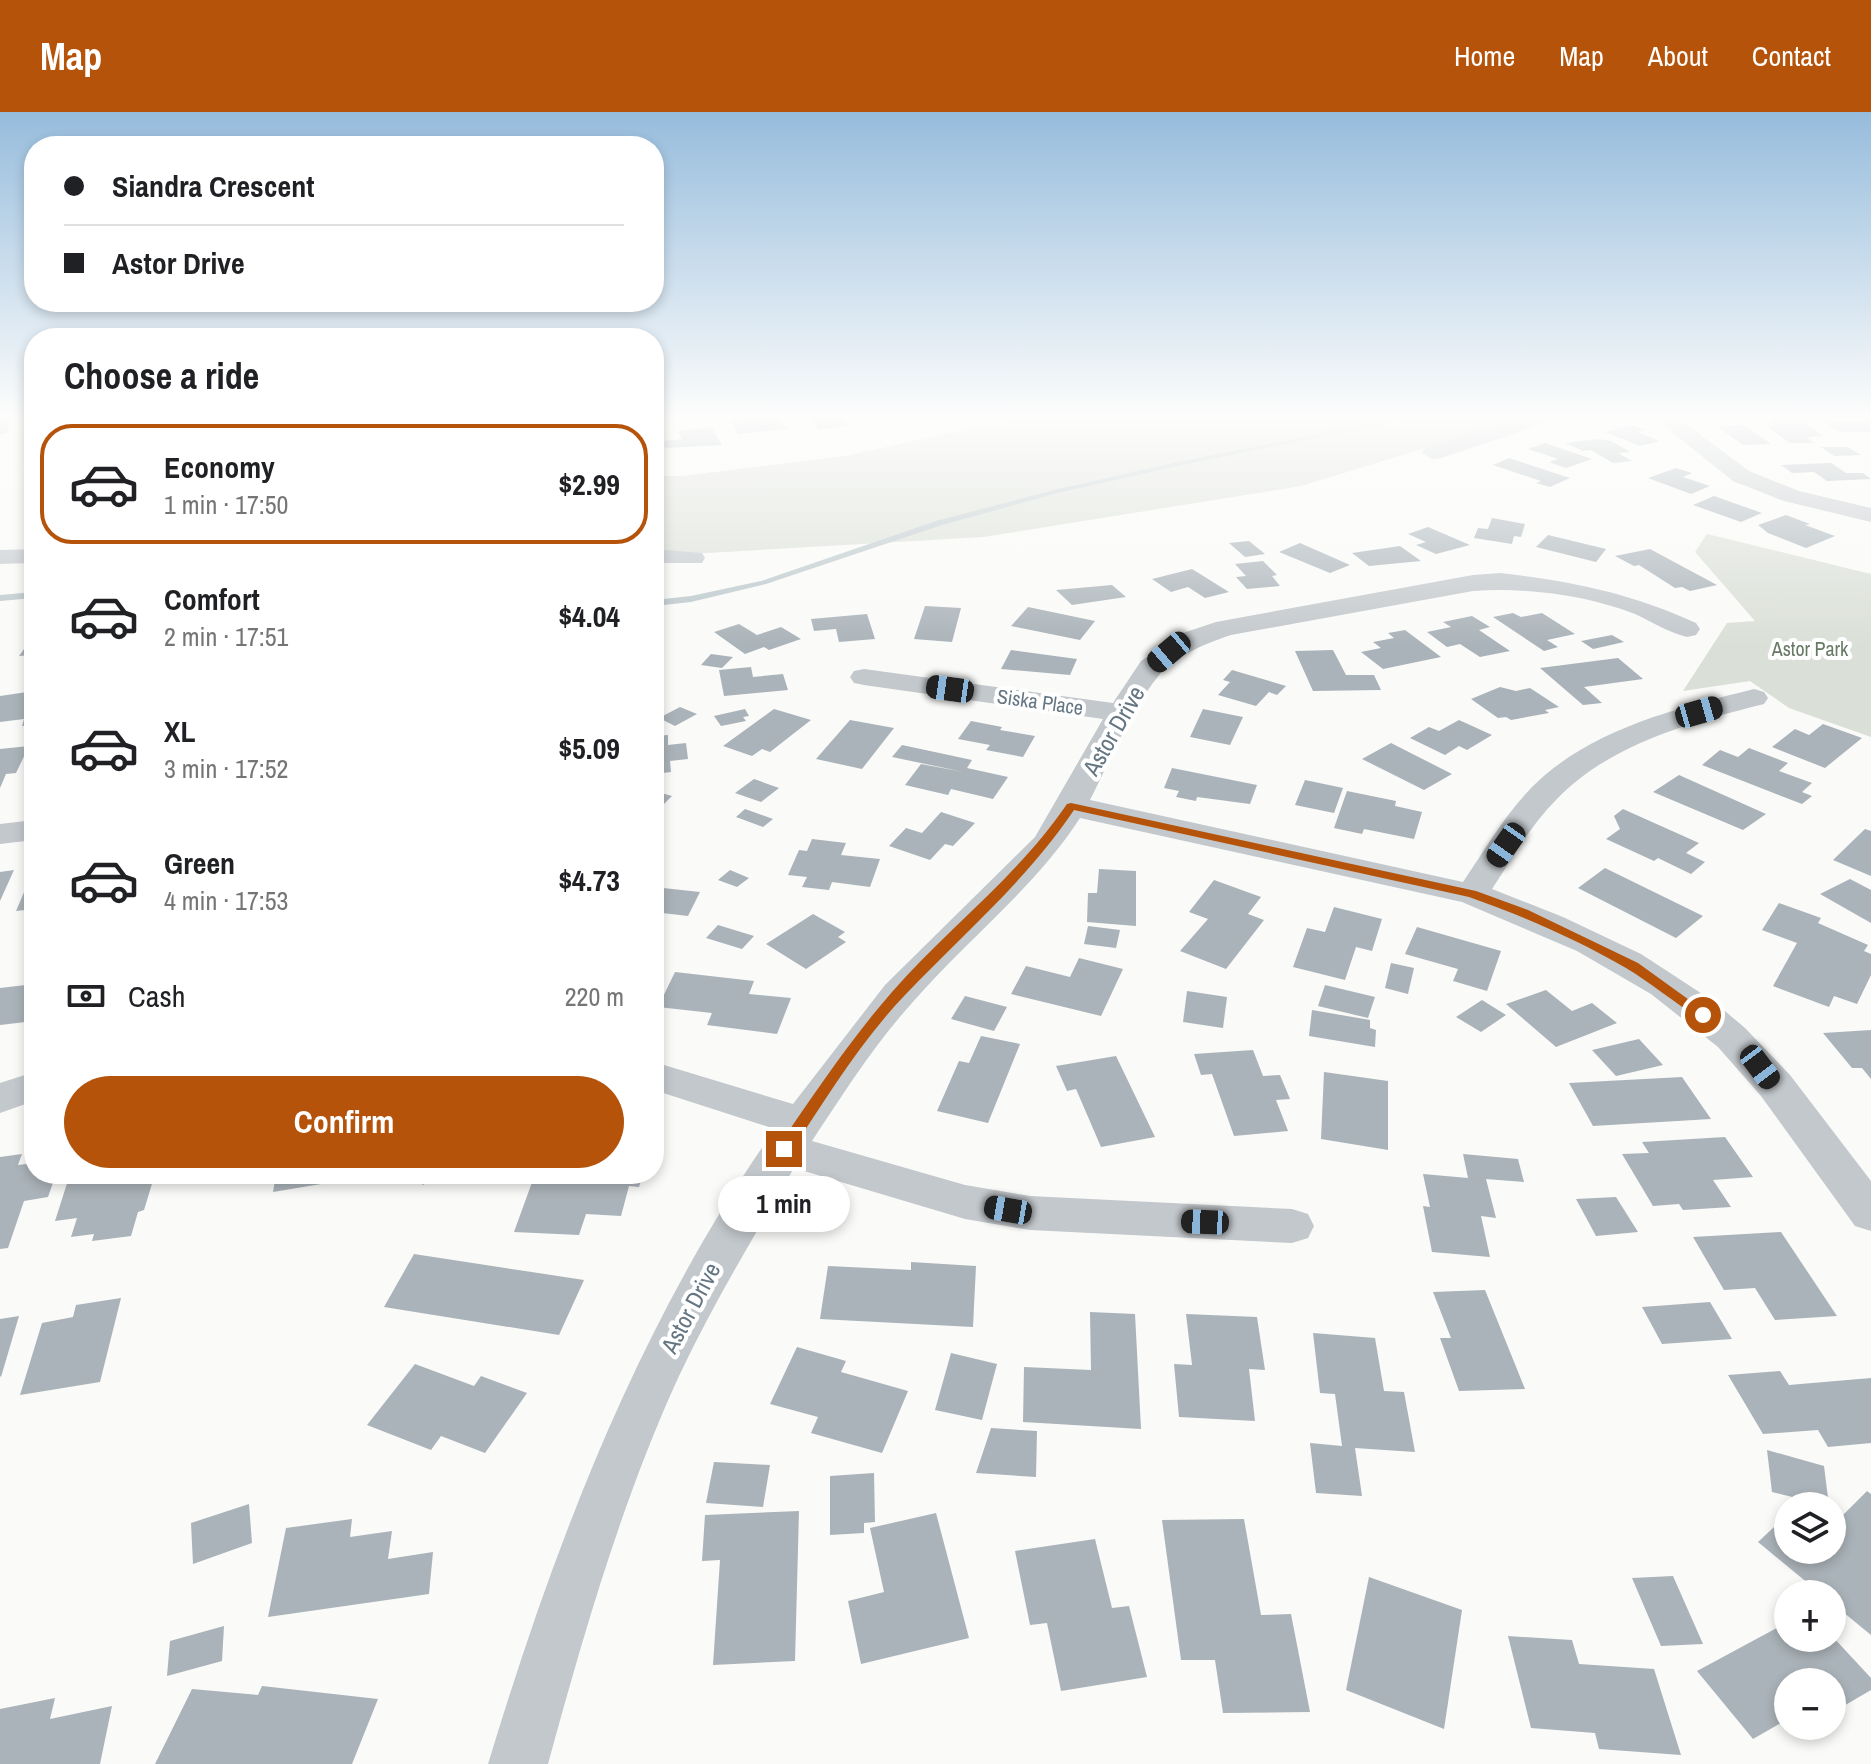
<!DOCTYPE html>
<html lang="en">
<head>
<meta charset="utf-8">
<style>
  :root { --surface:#fff; --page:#f2f2f2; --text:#202124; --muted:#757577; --line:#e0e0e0; --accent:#b45309 }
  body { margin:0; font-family:"Archivo Narrow",sans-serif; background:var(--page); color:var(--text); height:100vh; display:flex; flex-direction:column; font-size:30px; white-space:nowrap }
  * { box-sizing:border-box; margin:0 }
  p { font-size:26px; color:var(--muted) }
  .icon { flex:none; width:44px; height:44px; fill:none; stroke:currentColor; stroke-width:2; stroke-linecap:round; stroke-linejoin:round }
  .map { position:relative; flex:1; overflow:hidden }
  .panel { position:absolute; left:24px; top:216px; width:640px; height:856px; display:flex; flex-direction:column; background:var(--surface); border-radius:32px; box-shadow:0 4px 12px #0003 }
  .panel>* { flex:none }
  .banner { position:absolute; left:24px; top:24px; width:640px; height:176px; border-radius:32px; box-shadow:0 4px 12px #0003; display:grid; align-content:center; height:176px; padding:0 40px; background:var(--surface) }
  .buttons { position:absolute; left:1774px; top:1380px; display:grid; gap:16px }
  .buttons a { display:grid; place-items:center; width:72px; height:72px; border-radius:50%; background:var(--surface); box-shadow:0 4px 12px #0003; font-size:40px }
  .end { position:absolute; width:36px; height:36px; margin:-18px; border:10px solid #b45309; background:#fff; box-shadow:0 0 0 4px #fff }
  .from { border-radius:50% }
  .bubble { position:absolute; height:56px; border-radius:28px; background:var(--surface); box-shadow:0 4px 12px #0003; font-size:26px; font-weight:800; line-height:56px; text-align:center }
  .car { position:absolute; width:24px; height:48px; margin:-24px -12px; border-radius:10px; box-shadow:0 0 6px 2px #0007; background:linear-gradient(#222 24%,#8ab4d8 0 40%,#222 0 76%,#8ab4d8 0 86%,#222 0) }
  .banner b { display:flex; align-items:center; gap:28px; height:76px; font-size:30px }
  .banner b+b { border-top:2px solid var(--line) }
  .banner i { width:20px; height:20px; background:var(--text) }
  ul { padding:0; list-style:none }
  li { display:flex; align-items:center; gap:24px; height:120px; margin:0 16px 12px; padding:0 24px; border:4px solid transparent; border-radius:32px }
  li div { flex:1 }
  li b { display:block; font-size:30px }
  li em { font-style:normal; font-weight:800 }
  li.on { border-color:var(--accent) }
  li>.icon { width:72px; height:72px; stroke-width:1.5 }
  h2 { padding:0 40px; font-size:36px; line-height:96px }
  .pay { display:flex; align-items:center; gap:20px; height:88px; padding:0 40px; font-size:30px }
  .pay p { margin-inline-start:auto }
  .action { display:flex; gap:16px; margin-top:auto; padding:16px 40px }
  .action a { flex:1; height:92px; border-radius:48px; background:var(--accent); color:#fff; font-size:32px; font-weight:800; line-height:92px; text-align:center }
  header { display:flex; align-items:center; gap:48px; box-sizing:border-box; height:112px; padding:0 40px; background:var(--accent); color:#fff }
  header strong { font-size:38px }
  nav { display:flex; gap:44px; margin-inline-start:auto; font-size:28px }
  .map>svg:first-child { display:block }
  .green { fill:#dadfd7 }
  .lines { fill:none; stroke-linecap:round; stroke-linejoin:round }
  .stream { fill:#bbc7cb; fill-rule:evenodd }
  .building { fill:#aab3b9 }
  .minor { fill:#c3c8cc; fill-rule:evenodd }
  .route { fill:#b45309 }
  .labels { text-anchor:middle; stroke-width:8; stroke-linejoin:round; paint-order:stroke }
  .far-park-label { font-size:20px; fill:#687a64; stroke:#fff }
  .far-street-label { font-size:20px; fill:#657683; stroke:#fff }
  .street-label { font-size:24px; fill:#657683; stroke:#fff }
</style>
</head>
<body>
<header>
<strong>Map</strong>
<nav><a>Home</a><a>Map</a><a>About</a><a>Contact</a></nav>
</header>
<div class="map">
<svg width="1871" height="1652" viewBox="0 0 1871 1652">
  <rect width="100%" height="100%" fill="#fafaf8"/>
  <!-- green -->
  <g class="green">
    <path d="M1029 304H1530L1301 374 984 425 654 444V364H682L845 344Z"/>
    <path d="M1707 422 1871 462V625L1789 596 1750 569 1683 579 1727 511 1755 509 1695 440Z"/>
  </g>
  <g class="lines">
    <!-- stream -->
    <g class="stream">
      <path d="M1410 304H1423L1178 354 1058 381 942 413 766 472 691 490 654 494V488L691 484 761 469 936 409 1058 377 1178 350Z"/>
      <path d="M34 480V486L0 489V483Z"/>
    </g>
  </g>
  <!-- building -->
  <g class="building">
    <path d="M776 304 787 317 738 322 732 309 747 308 745 305Z"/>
    <path d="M808 304H840L848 313 819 318Z"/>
    <path d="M11 305 7 321 0 322V306Z"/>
    <path d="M1798 307 1823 324 1806 325 1814 331H1790L1765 313H1775L1768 308Z"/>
    <path d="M1869 309 1871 320H1840L1825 310Z"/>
    <path d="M1632 313 1645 318 1637 320 1660 329 1640 334 1605 320Z"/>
    <path d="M1744 313 1771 332 1743 333 1717 314Z"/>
    <path d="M711 315 722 333 665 336 662 329 682 327 678 319Z"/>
    <path d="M1598 327 1611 329 1630 340 1618 341 1632 349 1613 351 1591 338 1583 339 1565 331Z"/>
    <path d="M1545 331 1592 347 1566 356 1549 350 1558 347 1528 337Z"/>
    <path d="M1821 335H1848L1861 343 1834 344Z"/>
    <path d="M1509 346 1570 366 1550 375 1536 371 1541 369 1493 353Z"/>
    <path d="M1831 351 1846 361H1863L1871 367 1827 369 1814 360 1792 361 1781 353Z"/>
    <path d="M1676 356 1692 361 1683 365 1710 374 1691 382 1648 366Z"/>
    <path d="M1714 384 1762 401 1741 410 1693 393Z"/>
    <path d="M1786 403 1810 412 1805 413 1835 424 1806 436 1768 421 1758 413Z"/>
    <path d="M1492 406 1525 412 1521 425 1514 424 1512 432 1474 426 1478 416 1488 417Z"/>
    <path d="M1428 415 1470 433 1436 442 1416 433 1426 430 1408 422Z"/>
    <path d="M1548 423 1606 437 1596 450 1536 435Z"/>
    <path d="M1249 429 1265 442 1245 445 1229 431Z"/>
    <path d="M1300 431 1350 453 1330 461 1279 440Z"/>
    <path d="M1400 434 1421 449 1369 454 1352 441Z"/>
    <path d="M1650 437 1717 473 1690 479 1682 475 1675 476 1639 453 1634 454 1615 444Z"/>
    <path d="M1263 449 1277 463 1272 464 1280 474 1247 477 1236 465 1246 464 1235 452Z"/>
    <path d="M1192 457 1229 480 1205 486 1188 475 1171 480 1152 467Z"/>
    <path d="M1112 473 1126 485 1072 493 1056 478Z"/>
    <path d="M925 494 961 496 952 530 914 527Z"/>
    <path d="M1028 495 1095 509 1080 528 1011 514Z"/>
    <path d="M1513 501 1521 505 1542 501 1575 522 1547 528 1558 535 1544 539 1493 505Z"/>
    <path d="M867 502 875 527 839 530 836 517 814 519 811 507Z"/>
    <path d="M1472 504 1490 515 1479 518 1510 539 1480 545 1460 532 1447 535 1427 520 1451 515 1443 510Z"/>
    <path d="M739 512 757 523 781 515 801 527 769 538 764 535 745 542 714 520Z"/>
    <path d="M1405 518 1441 545 1383 557 1361 540 1381 536 1373 530 1394 526 1388 521Z"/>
    <path d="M1612 523 1624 530 1593 537 1581 529Z"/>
    <path d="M32 526H34V543L19 544Z"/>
    <path d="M1011 538 1077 547 1070 563 1001 557Z"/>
    <path d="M1333 538 1346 563H1374L1381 578 1313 579 1295 539Z"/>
    <path d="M711 542 733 545 722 556 701 553Z"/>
    <path d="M1618 546 1643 567 1584 575 1602 591 1583 593 1540 556Z"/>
    <path d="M751 555 753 565 783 562 788 578 724 584 719 558Z"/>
    <path d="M1232 558 1286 574 1277 583 1269 580 1256 594 1218 583 1230 570 1223 568Z"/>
    <path d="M1500 575 1516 579 1530 576 1559 595 1545 598 1549 601 1511 608 1506 605 1498 606 1471 587Z"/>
    <path d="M34 579 29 606 34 605V613L22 614 24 607 0 610V584Z"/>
    <path d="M680 595 697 602 675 614 659 606Z"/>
    <path d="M745 597 749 604 743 605 746 609 721 614 714 604Z"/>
    <path d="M774 597 811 608 770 640 762 637 752 644 723 634Z"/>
    <path d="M1203 597 1243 605 1230 633 1190 625Z"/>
    <path d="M850 608 894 616 862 657 816 647Z"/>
    <path d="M1459 608 1492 623 1467 638 1459 634 1445 643 1410 626 1429 615 1439 619Z"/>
    <path d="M971 609 1002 615 1000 618 1035 624 1023 645 986 638 990 633 958 627Z"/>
    <path d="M1823 612 1862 626 1825 656 1772 635 1795 617 1809 623Z"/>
    <path d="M668 623V633L686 631 688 647 670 649 671 660 654 662V624Z"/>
    <path d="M1391 631 1452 662 1424 678 1362 647Z"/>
    <path d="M902 633 972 648 967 656 1008 665 993 687 951 677 948 683 905 673 921 652 964 660 892 645Z"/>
    <path d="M29 634 16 661 6 662 0 676V637Z"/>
    <path d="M1749 636 1788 651 1779 659 1812 671 1802 680 1812 684 1802 692 1702 653 1720 638 1738 645Z"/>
    <path d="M1172 656 1257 673 1250 692 1197 685 1196 689 1176 685 1179 679 1164 676Z"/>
    <path d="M1679 663 1766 702 1743 718 1653 680Z"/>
    <path d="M754 667 779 676 761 690 735 681Z"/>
    <path d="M1305 668 1343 676 1334 701 1295 693Z"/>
    <path d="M654 679 672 684 654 702Z"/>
    <path d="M1347 679 1396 689 1395 694 1422 700 1414 727 1364 717 1362 722 1334 716Z"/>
    <path d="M745 697 773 707 763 715 736 705Z"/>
    <path d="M1623 697 1699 731 1686 741 1705 750 1691 762 1658 746 1654 749 1606 727 1620 717 1614 704Z"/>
    <path d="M941 700 975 711 953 734 945 732 930 748 889 734 906 716 922 721Z"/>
    <path d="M1865 717 1871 719V764L1833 748Z"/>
    <path d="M812 727 846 731 841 743 880 747 870 775 832 770 829 778 802 775 807 765 788 763 799 738 807 739Z"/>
    <path d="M1605 756 1703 804 1676 826 1578 776Z"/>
    <path d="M1099 757 1136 759V814L1087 810 1088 781H1097Z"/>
    <path d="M14 758 0 789V760Z"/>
    <path d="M730 758 749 766 737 775 718 768Z"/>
    <path d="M1850 767 1871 778V811L1820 782Z"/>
    <path d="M1214 768 1261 785 1248 802 1264 808 1226 857 1180 839 1208 807 1189 800Z"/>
    <path d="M654 775 700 780 688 804 654 800Z"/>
    <path d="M34 777V797L16 799 25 778Z"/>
    <path d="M1779 791 1821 806 1818 811 1868 833 1864 839 1871 842V863L1857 892 1834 884 1829 895 1773 874 1797 831 1762 818Z"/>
    <path d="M1334 795 1382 807 1372 839 1356 835 1345 868 1293 855 1307 816 1325 820Z"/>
    <path d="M813 802 845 820 838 825 846 830 806 857 766 832Z"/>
    <path d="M718 813 754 824 742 837 706 826Z"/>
    <path d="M1088 814 1120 818 1116 836 1084 832Z"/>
    <path d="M1417 815 1501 839 1487 879 1453 869 1458 857 1405 842Z"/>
    <path d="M1079 846 1123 857 1101 904 1011 882 1026 854 1070 865Z"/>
    <path d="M1391 851 1414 856 1408 882 1385 876Z"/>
    <path d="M675 860 754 869 749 882 791 886 777 922 707 913 712 901 658 895Z"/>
    <path d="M34 872V909L0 913V876Z"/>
    <path d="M1325 873 1375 885 1368 906 1318 894Z"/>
    <path d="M1546 878 1572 899 1592 891 1617 911 1556 935 1506 892Z"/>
    <path d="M1187 879 1227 885 1223 916 1183 910Z"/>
    <path d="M965 884 1007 895 994 919 951 907Z"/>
    <path d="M1482 888 1506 903 1481 920 1456 905Z"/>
    <path d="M1312 898 1370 908V916L1376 918 1375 935 1309 924Z"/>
    <path d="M1871 918V967L1862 956H1852L1823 921Z"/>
    <path d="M981 924 1020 932 988 1011 937 999 959 949 969 951Z"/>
    <path d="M1639 927 1663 953 1616 964 1592 938Z"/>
    <path d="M1253 938 1263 964 1280 963 1290 987 1276 988 1288 1019 1234 1024 1212 962 1201 963 1194 942Z"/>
    <path d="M1116 944 1155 1025 1101 1035 1076 977 1067 979 1056 954Z"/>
    <path d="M1324 960 1388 969V1038L1321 1027Z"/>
    <path d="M1682 965 1711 1007 1593 1014 1569 971Z"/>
    <path d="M1725 1025 1753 1065 1713 1068 1731 1095 1683 1098 1679 1092 1653 1094 1622 1042 1649 1041 1642 1030Z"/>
    <path d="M22 1042 18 1053 34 1051V1062H56L48 1085 24 1089 8 1136 0 1137V1045Z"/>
    <path d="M1463 1042 1518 1047 1524 1070 1486 1067 1496 1106 1481 1104 1490 1145 1432 1140 1423 1094 1430 1095 1423 1062 1468 1066Z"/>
    <path d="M70 1062H155L144 1098 138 1100 131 1124 92 1129 94 1122 71 1125 77 1106 55 1109Z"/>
    <path d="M276 1062H328L327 1071 273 1080Z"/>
    <path d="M408 1062H439L423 1073Z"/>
    <path d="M535 1062H643L639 1075 629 1074 621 1104 586 1102 579 1123 514 1120Z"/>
    <path d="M1616 1085 1638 1120 1596 1124 1576 1087Z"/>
    <path d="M1781 1120 1837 1204 1775 1208 1755 1176 1724 1178 1693 1125Z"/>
    <path d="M414 1142 584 1168 559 1223 384 1195Z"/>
    <path d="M911 1150 976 1154 973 1215 820 1207 828 1154 911 1158Z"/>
    <path d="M1485 1178 1525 1277 1459 1279 1440 1226H1451L1433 1180Z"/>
    <path d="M121 1186 100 1270 20 1283 42 1211 73 1205 76 1193Z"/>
    <path d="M1710 1190 1732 1227 1662 1232 1642 1195Z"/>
    <path d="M1090 1200 1135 1202 1141 1317 1023 1310 1024 1255 1091 1258Z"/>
    <path d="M1186 1202 1257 1205 1265 1258 1249 1257 1255 1309 1179 1305 1174 1252 1192 1253Z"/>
    <path d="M19 1204 1 1265 0 1264V1207Z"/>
    <path d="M1313 1221 1375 1226 1384 1279 1404 1280 1415 1340 1355 1336 1362 1384 1316 1381 1310 1331 1342 1334 1335 1282 1320 1281Z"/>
    <path d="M797 1235 846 1249 841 1260 908 1279 882 1341 811 1321 818 1305 770 1292Z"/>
    <path d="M951 1241 997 1252 982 1308 935 1298Z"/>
    <path d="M415 1252 474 1274 481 1264 527 1281 485 1341 441 1324 431 1338 367 1313Z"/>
    <path d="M1780 1259 1789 1273 1871 1266V1331L1828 1335 1818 1318 1763 1322 1728 1263Z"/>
    <path d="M991 1316 1037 1319 1036 1365 976 1361Z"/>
    <path d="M1767 1338 1824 1354 1829 1394 1772 1380Z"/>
    <path d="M714 1350 770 1353 763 1395 706 1391Z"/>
    <path d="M874 1361 875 1410 864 1411V1421L830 1423V1364Z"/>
    <path d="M1867 1379 1871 1382V1523L1832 1491V1482H1821L1758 1430 1788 1402V1438H1832V1414Z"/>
    <path d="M249 1392 252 1431 193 1452 191 1411Z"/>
    <path d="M799 1399 795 1549 713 1553 720 1448 702 1449 705 1403Z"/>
    <path d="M936 1401 969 1526 861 1552 848 1489 884 1480 870 1416Z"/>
    <path d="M352 1407 350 1425 392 1419 388 1447 433 1440 429 1482 268 1505 286 1416Z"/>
    <path d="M1244 1407 1261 1503 1291 1502 1310 1600 1223 1601 1215 1548H1181L1162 1408Z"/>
    <path d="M1095 1427 1112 1496 1129 1494 1147 1565 1061 1579 1047 1511 1030 1513 1015 1439Z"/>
    <path d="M1673 1464 1703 1532 1661 1534 1632 1466Z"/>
    <path d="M1369 1465 1462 1498 1444 1617 1346 1578Z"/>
    <path d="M1788 1510V1526L1832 1524 1871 1566V1578L1842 1595 1832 1584V1570H1788V1607L1753 1627 1697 1559Z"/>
    <path d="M224 1514 222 1549 167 1564 170 1529Z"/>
    <path d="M1508 1524 1572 1528 1579 1552 1654 1557 1681 1643 1599 1637 1595 1621 1531 1616Z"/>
    <path d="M262 1574 378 1587 352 1652H155L192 1577 258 1583Z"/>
    <path d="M55 1586 50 1607 112 1594 100 1652H0V1597Z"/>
  </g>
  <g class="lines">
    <!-- minor -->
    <g class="minor">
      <path d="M1526 304H1557L1554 308 1441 346 1433 347 1422 341 1425 336Z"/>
      <path d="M1652 304H1675L1749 359 1799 379 1871 396V410L1784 389 1733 369Z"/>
      <path d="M34 437V451L0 452V438Z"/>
      <path d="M654 437 702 441 705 446 702 451H654Z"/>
      <path d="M1500 461C1571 469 1631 481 1696 511L1700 517 1696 523 1687 525C1668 520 1652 510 1635 502 1586 483 1525 475 1473 479L1231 523C1207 531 1177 543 1160 562 1130 598 1111 647 1090 688L1463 770C1488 733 1511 692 1545 663 1603 614 1682 595 1754 577L1764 580 1768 586 1764 592C1692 610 1609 632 1556 688 1530 714 1512 747 1492 777L1563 805 1641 842 1713 889 1745 916 1790 963 1871 1069V1119L1855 1114 1761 984 1718 935 1651 882 1577 839 1462 790 1080 706C1035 776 966 828 912 891 874 933 843 982 812 1029L965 1073 1030 1084 1292 1097 1308 1102 1314 1114 1308 1126 1292 1131 1030 1118 965 1107 794 1056C754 1124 713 1192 679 1264 622 1388 584 1521 548 1652H488C556 1428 639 1210 775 1017L654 978V950L793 992 885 873 1035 725 1103 607 864 573 854 571 850 565 854 559 864 557 1113 591 1141 549 1183 521 1216 510 1473 463Z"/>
      <path d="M34 708V728L0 732V712Z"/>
      <path d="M34 960V989L0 1001V971Z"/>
    </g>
  </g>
  <!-- sky -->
  <linearGradient id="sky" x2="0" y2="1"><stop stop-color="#96bcdc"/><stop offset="0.57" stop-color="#fdfdfc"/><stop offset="1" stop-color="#fdfdfc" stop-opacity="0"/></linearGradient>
  <rect width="1871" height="535" fill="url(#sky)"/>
  <!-- route -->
  <path class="route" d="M1071 691 1476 779 1528 798 1638 851 1710 903 1707 906H1698C1674 890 1651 871 1626 856 1576 827 1523 804 1469 785L1074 698C1027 768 963 822 905 883 860 930 826 987 790 1041H779V1033C815 981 850 928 892 880 949 815 1018 764 1067 692Z"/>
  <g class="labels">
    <!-- far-park labels -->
    <g class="far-park-label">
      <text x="1810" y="544">Astor Park</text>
    </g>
    <!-- far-street labels -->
    <g class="far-street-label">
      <text transform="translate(1040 590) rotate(8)" y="7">Siska Place</text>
    </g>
    <!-- street labels -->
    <g class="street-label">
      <text transform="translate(1114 619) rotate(-60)" y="8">Astor Drive</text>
      <text transform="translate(691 1196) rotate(-62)" y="8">Astor Drive</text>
    </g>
  </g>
</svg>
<div class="buttons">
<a><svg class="icon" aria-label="layers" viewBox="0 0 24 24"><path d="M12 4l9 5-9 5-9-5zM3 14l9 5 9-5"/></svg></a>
<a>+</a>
<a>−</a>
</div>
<i class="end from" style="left:1703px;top:903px"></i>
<i class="end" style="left:784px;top:1037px"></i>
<div class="bubble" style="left:718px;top:1064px;width:132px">1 min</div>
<i class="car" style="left:1169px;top:540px;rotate:230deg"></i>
<i class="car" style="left:950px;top:577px;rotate:278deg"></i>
<i class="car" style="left:1699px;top:600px;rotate:74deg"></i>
<i class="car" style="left:1506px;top:733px;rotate:215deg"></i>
<i class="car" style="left:1760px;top:955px;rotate:143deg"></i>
<i class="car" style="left:1008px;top:1098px;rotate:280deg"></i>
<i class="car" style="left:1205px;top:1110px;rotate:272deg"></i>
<div class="banner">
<b><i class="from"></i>Siandra Crescent</b>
<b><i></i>Astor Drive</b>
</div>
<section class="panel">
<h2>Choose a ride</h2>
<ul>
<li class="on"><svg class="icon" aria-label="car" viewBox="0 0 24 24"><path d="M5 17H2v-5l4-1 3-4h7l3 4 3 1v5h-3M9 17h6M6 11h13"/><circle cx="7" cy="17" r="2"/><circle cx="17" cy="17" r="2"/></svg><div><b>Economy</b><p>1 min · 17:50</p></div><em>$2.99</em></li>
<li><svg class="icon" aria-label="car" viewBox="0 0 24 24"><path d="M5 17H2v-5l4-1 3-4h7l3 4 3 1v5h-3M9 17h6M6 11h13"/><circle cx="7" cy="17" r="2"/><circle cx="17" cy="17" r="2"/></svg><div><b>Comfort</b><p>2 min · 17:51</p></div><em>$4.04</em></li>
<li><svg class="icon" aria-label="car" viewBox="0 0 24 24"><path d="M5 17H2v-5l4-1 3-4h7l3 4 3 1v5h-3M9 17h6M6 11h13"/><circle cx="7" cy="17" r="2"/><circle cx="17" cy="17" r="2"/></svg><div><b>XL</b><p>3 min · 17:52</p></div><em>$5.09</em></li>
<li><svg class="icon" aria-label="car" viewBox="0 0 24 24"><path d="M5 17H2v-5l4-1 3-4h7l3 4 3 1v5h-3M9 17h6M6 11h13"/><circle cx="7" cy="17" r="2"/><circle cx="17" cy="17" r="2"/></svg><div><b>Green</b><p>4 min · 17:53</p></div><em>$4.73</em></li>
</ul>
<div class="pay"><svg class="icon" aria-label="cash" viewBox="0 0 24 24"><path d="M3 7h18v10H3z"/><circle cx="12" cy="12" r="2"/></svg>Cash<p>220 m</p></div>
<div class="action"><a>Confirm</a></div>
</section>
</div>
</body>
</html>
